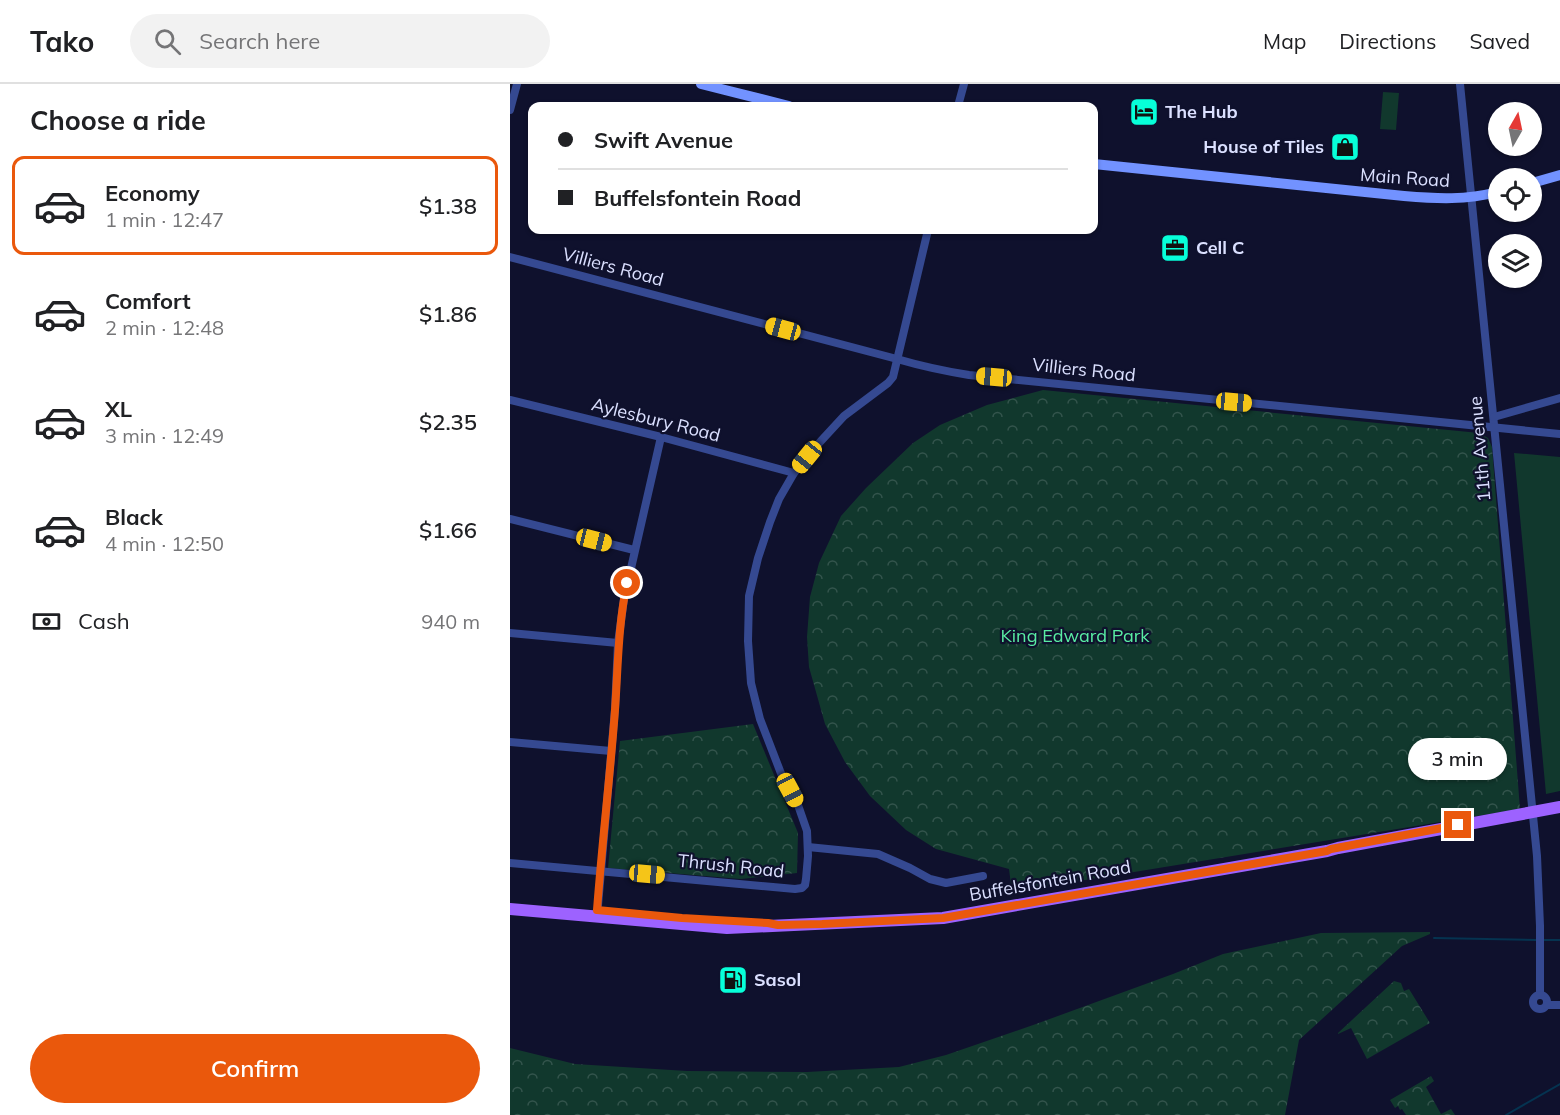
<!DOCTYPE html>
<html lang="en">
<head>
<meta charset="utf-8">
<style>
  :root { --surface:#fff; --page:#f2f2f2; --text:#202124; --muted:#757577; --line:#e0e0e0; --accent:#ea580c }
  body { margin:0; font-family:Mulish,sans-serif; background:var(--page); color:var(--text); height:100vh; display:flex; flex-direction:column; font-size:22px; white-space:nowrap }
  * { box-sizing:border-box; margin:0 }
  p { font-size:20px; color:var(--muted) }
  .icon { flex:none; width:33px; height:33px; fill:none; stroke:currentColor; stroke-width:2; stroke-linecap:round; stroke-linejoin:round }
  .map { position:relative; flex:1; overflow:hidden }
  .details { display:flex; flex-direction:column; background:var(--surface); width:510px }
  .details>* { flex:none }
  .hud { position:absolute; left:18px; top:18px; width:570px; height:132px; border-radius:12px; box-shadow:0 2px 4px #0004; display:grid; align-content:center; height:132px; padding:0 30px; background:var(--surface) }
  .needle { width:39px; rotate:9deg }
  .controls { position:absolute; left:978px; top:18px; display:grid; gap:12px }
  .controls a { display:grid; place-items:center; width:54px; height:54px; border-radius:50%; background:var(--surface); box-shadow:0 2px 4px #0004; font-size:30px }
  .end { position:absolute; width:27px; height:27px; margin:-14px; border:8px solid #ea580c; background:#fff; box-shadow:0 0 0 3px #fff }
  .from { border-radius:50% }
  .bubble { position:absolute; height:42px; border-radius:21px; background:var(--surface); box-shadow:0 2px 4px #0004; font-size:20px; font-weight:600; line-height:42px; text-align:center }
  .car { position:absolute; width:18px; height:36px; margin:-18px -9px; border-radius:8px; box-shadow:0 0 4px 2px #0007; background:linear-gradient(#f5c518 24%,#345 0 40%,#f5c518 0 76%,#345 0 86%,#f5c518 0) }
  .hud b { display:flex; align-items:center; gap:21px; height:57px; font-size:22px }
  .hud b+b { border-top:2px solid var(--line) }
  .hud i { width:15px; height:15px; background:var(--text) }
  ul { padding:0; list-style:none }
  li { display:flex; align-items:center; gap:18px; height:99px; margin:0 12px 9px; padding:0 18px; border:3px solid transparent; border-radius:12px }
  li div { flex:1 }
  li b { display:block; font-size:22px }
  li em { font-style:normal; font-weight:600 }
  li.current { border-color:var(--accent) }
  li>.icon { width:54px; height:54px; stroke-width:1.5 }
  h2 { padding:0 30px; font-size:27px; line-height:72px }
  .pay { display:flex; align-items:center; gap:15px; height:66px; padding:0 30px; font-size:22px }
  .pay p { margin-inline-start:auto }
  .action { display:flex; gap:12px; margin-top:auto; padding:12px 30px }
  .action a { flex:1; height:69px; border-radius:36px; background:var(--accent); color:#fff; font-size:24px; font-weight:600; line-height:69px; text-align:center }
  header { display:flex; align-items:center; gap:36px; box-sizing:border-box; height:84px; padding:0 30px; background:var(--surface); border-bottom:2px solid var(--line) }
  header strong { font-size:28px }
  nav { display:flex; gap:33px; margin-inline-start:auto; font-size:21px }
  .search { width:420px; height:54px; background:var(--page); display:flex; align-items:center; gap:15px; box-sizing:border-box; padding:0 21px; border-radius:33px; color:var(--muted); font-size:22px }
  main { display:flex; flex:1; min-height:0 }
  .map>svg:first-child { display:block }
  .forest { fill:url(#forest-crowns) }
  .garden { fill:#11382d }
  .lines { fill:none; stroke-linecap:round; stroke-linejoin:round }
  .stream { stroke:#053350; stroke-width:2 }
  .minor { stroke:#354991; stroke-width:8 }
  .secondary { stroke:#7292ff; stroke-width:10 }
  .primary { stroke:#9d62ff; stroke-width:12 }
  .route { stroke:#ea580c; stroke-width:8 }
  .labels { text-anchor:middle; stroke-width:4.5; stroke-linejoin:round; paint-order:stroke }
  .poi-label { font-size:18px; font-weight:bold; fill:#dbe0ff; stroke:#0f112d; text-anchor:start }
  .street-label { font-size:18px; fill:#dbe0ff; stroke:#0f112d }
  .park-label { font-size:18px; fill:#59eda3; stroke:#0f112d }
</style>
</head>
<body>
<header>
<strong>Tako</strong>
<div class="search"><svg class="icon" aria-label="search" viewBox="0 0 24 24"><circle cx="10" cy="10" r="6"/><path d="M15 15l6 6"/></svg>Search here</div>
<nav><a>Map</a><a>Directions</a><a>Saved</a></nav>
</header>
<main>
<section class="details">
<h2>Choose a ride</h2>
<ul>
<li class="current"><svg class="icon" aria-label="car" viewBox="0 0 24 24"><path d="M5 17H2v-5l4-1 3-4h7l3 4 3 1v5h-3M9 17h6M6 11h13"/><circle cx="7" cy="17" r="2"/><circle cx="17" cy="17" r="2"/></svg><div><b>Economy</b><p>1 min · 12:47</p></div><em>$1.38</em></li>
<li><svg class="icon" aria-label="car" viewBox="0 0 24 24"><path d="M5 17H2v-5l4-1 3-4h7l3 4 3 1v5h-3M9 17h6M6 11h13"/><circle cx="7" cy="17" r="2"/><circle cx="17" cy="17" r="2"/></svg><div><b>Comfort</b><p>2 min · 12:48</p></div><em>$1.86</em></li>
<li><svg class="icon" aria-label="car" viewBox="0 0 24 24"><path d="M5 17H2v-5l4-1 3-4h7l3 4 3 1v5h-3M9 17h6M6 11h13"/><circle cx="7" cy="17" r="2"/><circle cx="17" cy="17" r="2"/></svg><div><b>XL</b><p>3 min · 12:49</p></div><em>$2.35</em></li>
<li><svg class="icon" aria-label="car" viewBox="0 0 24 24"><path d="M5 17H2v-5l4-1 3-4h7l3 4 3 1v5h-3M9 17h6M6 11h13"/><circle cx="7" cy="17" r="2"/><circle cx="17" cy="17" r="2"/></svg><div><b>Black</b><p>4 min · 12:50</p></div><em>$1.66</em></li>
</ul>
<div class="pay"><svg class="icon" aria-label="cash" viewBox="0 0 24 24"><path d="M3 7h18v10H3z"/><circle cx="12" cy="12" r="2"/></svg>Cash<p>940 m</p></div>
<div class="action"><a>Confirm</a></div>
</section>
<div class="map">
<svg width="1050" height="1031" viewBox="0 0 1050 1031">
  <defs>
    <pattern id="forest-crowns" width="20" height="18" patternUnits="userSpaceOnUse" patternTransform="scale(1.5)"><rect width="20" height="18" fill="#11382d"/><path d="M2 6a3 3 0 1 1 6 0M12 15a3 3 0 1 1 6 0" fill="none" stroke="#33544c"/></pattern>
  </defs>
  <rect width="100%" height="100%" fill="#0f112d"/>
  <!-- forest -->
  <g class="forest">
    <path d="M533 306 969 349 978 354 982 363 1010 725 502 808 499 785 426 765 396 746 360 712 335 678 315 640 299 583 297 553 300 513 309 479 331 432 356 404 403 359 430 341 477 321Z"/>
    <path d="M243 640 288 749 287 789 231 795 98 784 110 657Z"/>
    <path d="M920 848V850L892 862 789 956 775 1031H0V964L65 980 177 987 297 988 389 983 436 971 526 940 663 890 713 870 811 849Z"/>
    <path d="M884 897 891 899 894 907 899 905 920 939 857 975 841 944 828 950V949Z"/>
    <path d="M921 992 924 997 916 1003 931 1030 941 1025 945 1031H896L892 1025 890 1026 888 1022 885 1024 880 1016Z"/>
  </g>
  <!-- garden -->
  <g class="garden">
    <path d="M873 8 889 9 886 46 870 45Z"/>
    <path d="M1004 369 1050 373V707L1036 710Z"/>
  </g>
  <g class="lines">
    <!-- stream -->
    <g class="stream">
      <path d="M924 854 1026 856"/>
      <path d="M1032 856H1050"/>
      <path d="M996 1031 1050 1000"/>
    </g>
    <!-- minor -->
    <g class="minor">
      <path d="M950 0 1027 772 1030 842V911"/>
      <path d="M448 22 454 0"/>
      <path d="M0 26 7 0"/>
      <path d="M0 173 387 275C411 282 434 287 459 291L1050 350"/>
      <path d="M0 316 151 353 284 389"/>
      <path d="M984 333 1050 314"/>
      <path d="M0 435 124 466"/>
      <path d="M0 549 108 559"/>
      <path d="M0 658 101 667"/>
      <path d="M298 763 368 770 400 784 420 795 436 799 473 792"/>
      <path d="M0 779 285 805 292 804 295 801 296 795 298 772 297 747 288 721 272 692 250 635 241 599 238 557 239 512 248 474 260 438 269 415 284 389 310 358 334 332 378 299 383 293 418 146"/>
      <path d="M87 833 105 625 108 559 114 515 151 353"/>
      <circle cx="1030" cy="918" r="7"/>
      <path d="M1037 921H1050"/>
    </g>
    <!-- secondary -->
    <g class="secondary">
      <path d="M191 0 279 22"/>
      <path d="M584 80 894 112C929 115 955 116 988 108"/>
      <path d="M1022 99 1050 91"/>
    </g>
    <!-- primary -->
    <path class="primary" d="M0 825 217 844 433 834 817 767 828 764 1050 723"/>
  </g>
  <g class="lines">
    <!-- route -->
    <path class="route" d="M117 499C108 541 108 583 105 626 100 693 92 760 87 826L172 834 258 839 268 841 312 840 433 834 817 767 821 765 948 741"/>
  </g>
  <!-- icons -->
  <defs>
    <g id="hotel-square" transform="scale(1.5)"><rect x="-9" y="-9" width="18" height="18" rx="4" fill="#07ffd9" stroke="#0f112d"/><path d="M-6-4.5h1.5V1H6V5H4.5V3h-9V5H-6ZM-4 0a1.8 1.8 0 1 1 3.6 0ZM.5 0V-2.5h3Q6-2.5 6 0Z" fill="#111"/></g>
    <g id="shop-square" transform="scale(1.5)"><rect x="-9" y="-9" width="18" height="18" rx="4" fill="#07ffd9" stroke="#0f112d"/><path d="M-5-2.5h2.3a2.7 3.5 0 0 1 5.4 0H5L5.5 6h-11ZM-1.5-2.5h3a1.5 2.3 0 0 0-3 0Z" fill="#111"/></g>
    <g id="office-square" transform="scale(1.5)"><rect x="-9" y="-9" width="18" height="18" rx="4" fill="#07ffd9" stroke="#0f112d"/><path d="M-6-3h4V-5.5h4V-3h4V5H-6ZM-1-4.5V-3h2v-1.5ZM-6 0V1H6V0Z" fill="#111"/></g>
    <g id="fuel-square" transform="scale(1.5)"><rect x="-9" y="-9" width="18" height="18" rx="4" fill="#07ffd9" stroke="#0f112d"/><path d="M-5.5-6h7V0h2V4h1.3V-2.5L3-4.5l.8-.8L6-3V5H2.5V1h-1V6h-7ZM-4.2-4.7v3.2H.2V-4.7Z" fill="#111"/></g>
  </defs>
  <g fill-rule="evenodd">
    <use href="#hotel-square" x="634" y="28"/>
    <use href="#shop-square" x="835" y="63"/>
    <use href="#office-square" x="665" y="164"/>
    <use href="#fuel-square" x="223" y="896"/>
  </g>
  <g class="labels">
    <!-- poi labels -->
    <g class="poi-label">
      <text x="655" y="34">The Hub</text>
      <text x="814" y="69" text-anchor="end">House of Tiles</text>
      <text x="686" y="170">Cell C</text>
      <text x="244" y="902">Sasol</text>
    </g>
    <!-- street labels -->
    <g class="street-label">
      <text transform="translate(895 94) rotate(4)" y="6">Main Road</text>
      <text transform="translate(103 183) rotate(15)" y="6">Villiers Road</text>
      <text transform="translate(574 286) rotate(6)" y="6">Villiers Road</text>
      <text transform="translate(146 336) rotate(14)" y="6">Aylesbury Road</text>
      <text transform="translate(970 365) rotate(-95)" y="6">11th Avenue</text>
      <text transform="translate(221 782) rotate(6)" y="6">Thrush Road</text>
      <text transform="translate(540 797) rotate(-10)" y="6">Buffelsfontein Road</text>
    </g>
    <!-- park labels -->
    <g class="park-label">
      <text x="565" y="558">King Edward Park</text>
    </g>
  </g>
</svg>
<div class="controls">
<a><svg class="needle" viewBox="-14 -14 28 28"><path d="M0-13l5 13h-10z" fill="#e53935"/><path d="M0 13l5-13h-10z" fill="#757577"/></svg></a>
<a><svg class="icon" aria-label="locate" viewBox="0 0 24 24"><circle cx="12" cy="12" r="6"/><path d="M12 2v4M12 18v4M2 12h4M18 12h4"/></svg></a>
<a><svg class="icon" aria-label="layers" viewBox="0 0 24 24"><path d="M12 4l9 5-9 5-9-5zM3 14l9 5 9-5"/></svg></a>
</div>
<i class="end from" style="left:117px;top:499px"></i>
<i class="end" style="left:948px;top:741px"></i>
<div class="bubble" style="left:898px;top:654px;width:99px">3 min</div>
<i class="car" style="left:273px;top:245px;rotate:285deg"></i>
<i class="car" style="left:484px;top:293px;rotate:275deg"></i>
<i class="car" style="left:724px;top:318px;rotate:95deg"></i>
<i class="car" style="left:297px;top:373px;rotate:219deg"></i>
<i class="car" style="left:84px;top:456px;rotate:104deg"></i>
<i class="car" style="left:280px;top:706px;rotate:152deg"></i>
<i class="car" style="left:137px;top:790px;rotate:95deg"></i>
<div class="hud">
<b><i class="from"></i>Swift Avenue</b>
<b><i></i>Buffelsfontein Road</b>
</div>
</div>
</main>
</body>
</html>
